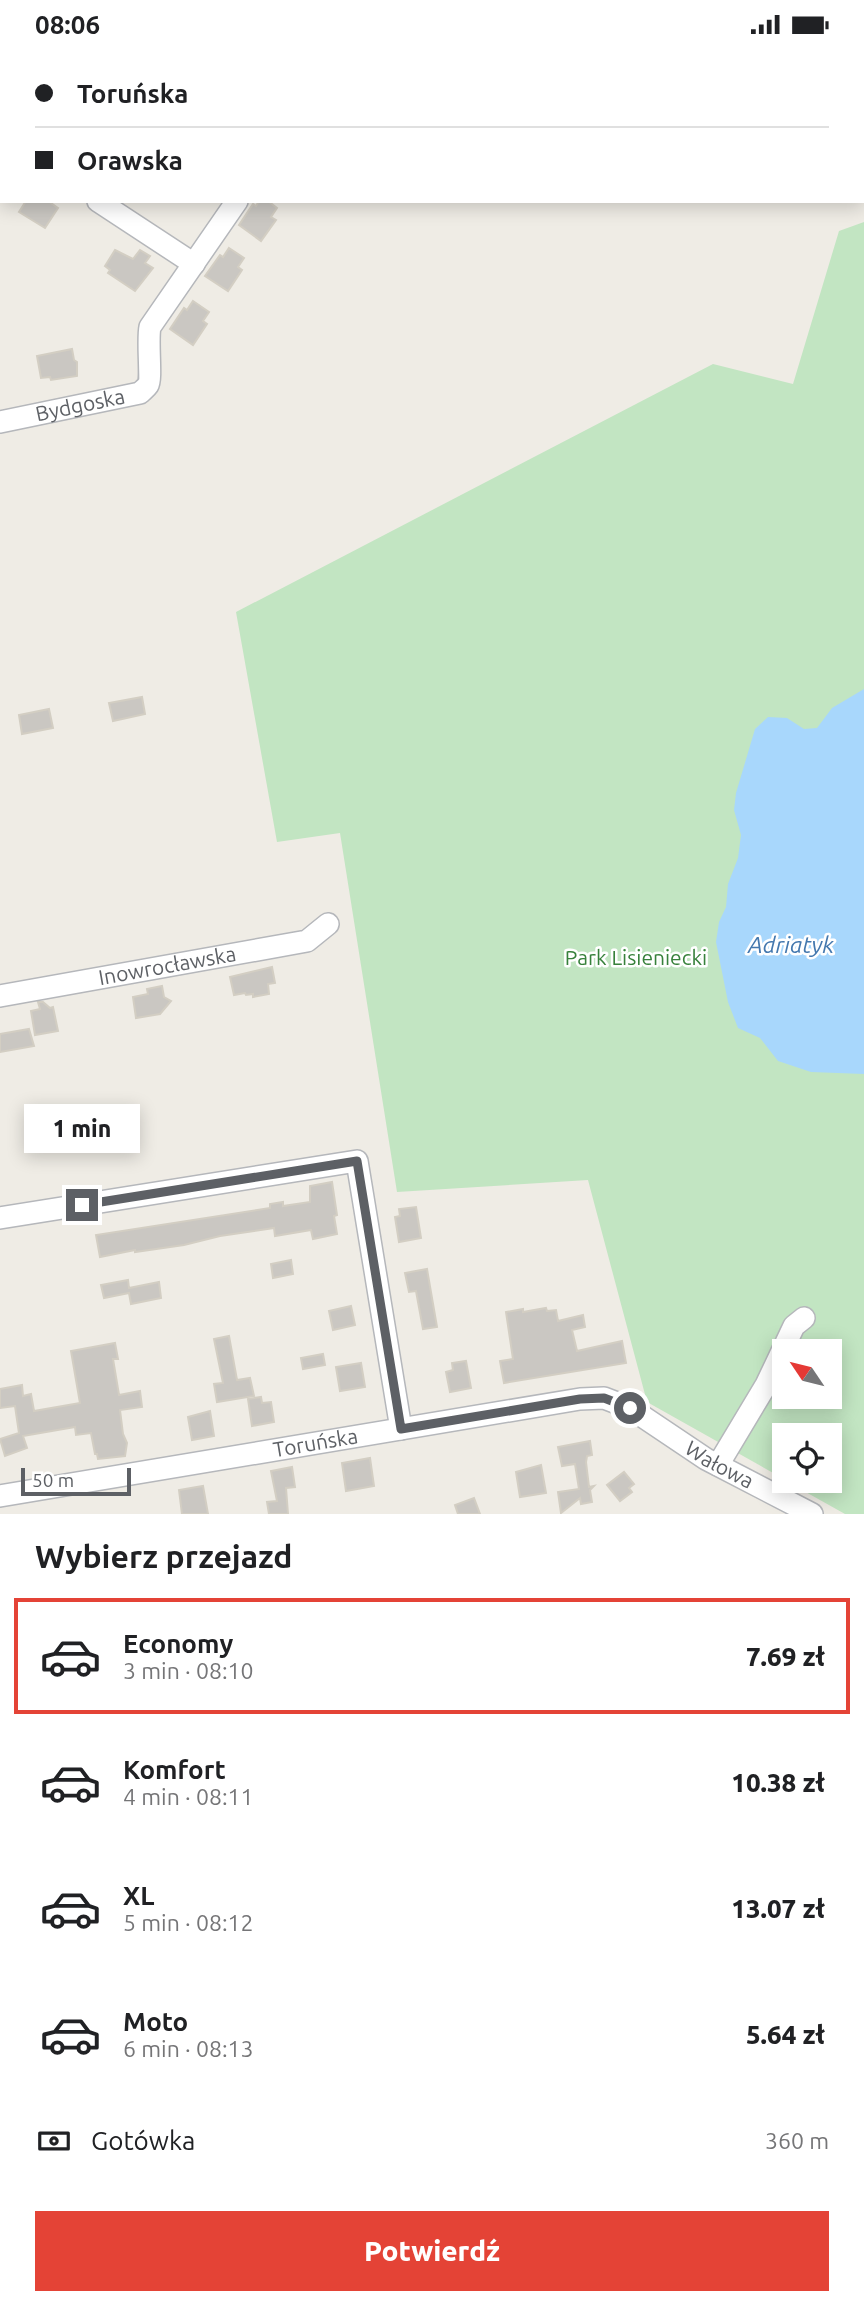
<!DOCTYPE html>
<html lang="pl">
<head>
<meta charset="utf-8">
<style>
  :root { --surface:#fff; --page:#f2f2f2; --text:#202124; --muted:#757577; --line:#e0e0e0; --accent:#e44336 }
  body { margin:0; font-family:Ubuntu,sans-serif; background:var(--page); color:var(--text); height:100vh; display:flex; flex-direction:column; font-size:26px; white-space:nowrap }
  * { box-sizing:border-box; margin:0 }
  p { font-size:23px; color:var(--muted) }
  .icon { flex:none; width:38px; height:38px; fill:none; stroke:currentColor; stroke-width:2; stroke-linecap:round; stroke-linejoin:round }
  .map { position:relative; height:1465px; overflow:hidden }
  .details { display:flex; flex-direction:column; background:var(--surface); flex:1 }
  .details>* { flex:none }
  .hud { position:absolute; left:0px; top:0px; width:864px; height:154px; box-shadow:0 4px 18px #0003; display:grid; align-content:center; height:154px; padding:0 35px; background:var(--surface) }
  .needle { width:46px; rotate:305deg }
  .buttons { position:absolute; left:772px; top:1290px; display:grid; gap:14px }
  .buttons a { display:grid; place-items:center; width:70px; height:70px; border-radius:0px; background:var(--surface); box-shadow:0 4px 18px #0003; font-size:35px }
  .scale { position:absolute; left:21px; bottom:18px; width:110px; box-sizing:border-box; padding-left:7px; border:4px solid #5d6065; border-top:0; font-size:19px; line-height:24px; white-space:nowrap; color:#5d6065; -webkit-text-stroke:5px #fff; paint-order:stroke }
  .end { position:absolute; width:32px; height:32px; margin:-16px; border:9px solid #5d6065; background:#fff; box-shadow:0 0 0 4px #fff }
  .from { border-radius:50% }
  .bubble { position:absolute; height:49px; border-radius:0px; background:var(--surface); box-shadow:0 4px 18px #0003; font-size:23px; font-weight:800; line-height:49px; text-align:center }
  .hud b { display:flex; align-items:center; gap:24px; height:66px; font-size:26px }
  .hud b+b { border-top:2px solid var(--line) }
  .hud i { width:18px; height:18px; background:var(--text) }
  ul { padding:0; list-style:none }
  li { display:flex; align-items:center; gap:21px; height:116px; margin:0 14px 10px; padding:0 21px; border:4px solid transparent; border-radius:0px }
  li div { flex:1 }
  li b { display:block; font-size:26px }
  li em { font-style:normal; font-weight:800 }
  li.active { border-color:var(--accent) }
  li>.icon { width:63px; height:63px; stroke-width:1.5 }
  h2 { padding:0 35px; font-size:32px; line-height:84px }
  .pay { display:flex; align-items:center; gap:18px; height:77px; padding:0 35px; font-size:26px }
  .pay p { margin-inline-start:auto }
  .primary-button { display:flex; gap:14px; margin-top:auto; padding:14px 35px }
  .primary-button a { flex:1; height:80px; border-radius:0px; background:var(--accent); color:#fff; font-size:28px; font-weight:800; line-height:80px; text-align:center }
  .status { display:flex; justify-content:space-between; align-items:center; height:49px; padding:0 35px; background:var(--surface); direction:ltr }
  .status svg { height:19px; fill:currentColor }
  .map>svg:first-child { display:block }
  .green { fill:#c2e5c2; fill-rule:evenodd }
  .water { fill:#a8d7fc }
  .lines { fill:none; stroke-linecap:round; stroke-linejoin:round }
  .stream { stroke:#a8d7fc; stroke-width:4.5 }
  .building { fill:#cac7c2; stroke:#d3cec3; stroke-width:2 }
  .minor-casing { stroke:#b5b7bb; stroke-width:24 }
  .minor { stroke:#fff; stroke-width:21 }
  .route { stroke:#5d6065; stroke-width:9 }
  .labels { text-anchor:middle; stroke-width:5; stroke-linejoin:round; paint-order:stroke }
  .street-label { font-size:21px; fill:#5d6065; stroke:#fff }
  .park-label { font-size:21px; fill:#37813b; stroke:#fff }
  .water-label { font-size:23px; font-style:italic; fill:#4478ae; stroke:#fff }
</style>
</head>
<body>
<div class="status"><b>08:06</b><svg viewBox="0 0 49 12"><path d="M0 12V9h3v3zM5 12V6h3v6zM10 12V3h3v9zM15 12V0h3v12zM26 1h20v11H26zM47 4h2v5h-2z"/></svg></div>
<div class="map">
<svg width="864" height="1465" viewBox="0 0 864 1465">
  <rect width="100%" height="100%" fill="#efece5"/>
  <!-- green -->
  <path class="green" d="M864 173V1465H845L786 1432H830V1386H784V1430L647 1353 588 1131 397 1143 340 784 277 793 236 563 713 315 793 335 839 182ZM784 1302H830V1348H784Z"/>
  <!-- water -->
  <path class="water" d="M864 640V1025L811 1023 778 1012 760 989 738 979 728 953 716 893 719 873 726 858 728 835 738 809 741 786 734 761 736 744 755 680 768 668 787 669 804 680 817 679 832 659Z"/>
  <g class="lines">
    <!-- stream -->
    <g class="stream">
      <path d="M0 0 2 2"/>
      <path d="M863 37H864"/>
    </g>
  </g>
  <!-- building -->
  <g class="building">
    <path d="M26 152H48L58 159 45 179 19 163Z"/>
    <path d="M259 152H268L277 159 271 168 276 171 261 192 239 176 253 155 256 157Z"/>
    <path d="M229 199 244 209 238 218 242 221 228 242 205 227 220 206 223 208Z"/>
    <path d="M115 201 133 210 140 201 150 207 145 214 153 219 135 242 108 224 110 221 105 217Z"/>
    <path d="M193 252 209 263 203 272 207 275 193 296 170 280 184 259 187 261Z"/>
    <path d="M72 300 74 311 77 313V327L51 331 50 328 41 329 37 307Z"/>
    <path d="M142 648 145 665 113 672 109 654Z"/>
    <path d="M49 660 53 679 22 685 19 666Z"/>
    <path d="M272 918 275 934 268 935 269 945 253 948V945L246 946 245 944 234 946 230 928Z"/>
    <path d="M162 937 164 948 171 952 160 965 136 969 133 948 148 945 147 940Z"/>
    <path d="M38 953H43L50 959 53 958 58 982 35 986 31 962 40 960Z"/>
    <path d="M29 980 34 997 0 1003V985Z"/>
    <path d="M65 1067 66 1080 39 1083 37 1070Z"/>
    <path d="M332 1133 337 1166 334 1167 337 1185 313 1190 311 1181 275 1187 274 1179 220 1187 184 1196 135 1203V1201L100 1208 96 1186 270 1159V1155L283 1153V1157L310 1153V1137Z"/>
    <path d="M416 1158 421 1189 399 1193 395 1168 400 1167 399 1160Z"/>
    <path d="M291 1211 293 1225 273 1229 271 1215Z"/>
    <path d="M427 1220 437 1278 423 1280 416 1242 409 1243 405 1224Z"/>
    <path d="M128 1231 129 1239 159 1233 161 1249 131 1255 129 1244 104 1249 101 1236Z"/>
    <path d="M351 1257 355 1276 333 1281 329 1262Z"/>
    <path d="M546 1259 547 1262 556 1261 558 1272 583 1266 585 1278 572 1281 577 1302 622 1292 626 1314 504 1334 500 1312 513 1310 506 1263 523 1260V1263Z"/>
    <path d="M229 1287 237 1331 250 1329 254 1347 217 1353 214 1335 223 1334 214 1290Z"/>
    <path d="M115 1294 118 1310H113L119 1346 140 1342 142 1358 120 1361 123 1385 127 1394 125 1407 98 1410 97 1405H95L91 1384 76 1386 75 1378 23 1387 27 1399 5 1407 0 1390 19 1384 15 1357 0 1359V1340L22 1336 23 1347 31 1345 34 1362 80 1354 71 1302Z"/>
    <path d="M323 1305 325 1316 303 1320 301 1309Z"/>
    <path d="M466 1312 471 1339 450 1343 446 1323 453 1321 452 1314Z"/>
    <path d="M361 1314 365 1338 340 1342 336 1318Z"/>
    <path d="M261 1348 262 1354 271 1353 274 1373 252 1377 248 1350Z"/>
    <path d="M210 1362 214 1387 192 1391 188 1368Z"/>
    <path d="M590 1392 592 1406 587 1407 586 1413 589 1438 594 1437 590 1441 592 1453 581 1455 580 1449 561 1464 558 1443 579 1440 575 1415 562 1417 558 1398Z"/>
    <path d="M370 1409 374 1437 346 1442 342 1414Z"/>
    <path d="M541 1416 546 1444 520 1448 516 1423Z"/>
    <path d="M292 1418 295 1438 286 1439 288 1465H269L267 1453 277 1452 271 1422Z"/>
    <path d="M624 1423 634 1435 629 1439 632 1443 620 1452 607 1436Z"/>
    <path d="M203 1437 208 1465H182L179 1441Z"/>
    <path d="M474 1449 480 1465H458L455 1456Z"/>
  </g>
  <g class="lines">
    <!-- minor casing -->
    <g class="minor-casing">
      <g id="minor">
        <path d="M384 0 385 2"/>
        <path d="M526 2 529 0"/>
        <path d="M0 88 2 90"/>
        <path d="M98 152 194 215"/>
        <path id="s1" d="M0 373 140 344C143 341 146 339 148 336 152 330 147 291 150 278L237 152"/>
        <path id="s2" d="M0 947 307 892 328 875"/>
        <path d="M0 1169 357 1112 401 1380"/>
        <path d="M718 1416 766 1336 794 1277 804 1269"/>
        <path id="s3" d="M0 1447 580 1350 604 1349 630 1359 706 1410 812 1465"/>
      </g>
    </g>
    <!-- minor -->
    <use href="#minor" class="minor"/>
  </g>
  <g class="lines">
    <!-- route -->
    <path class="route" d="M82 1156 357 1112 401 1380 580 1350 604 1349 630 1359"/>
  </g>
  <g class="labels">
    <!-- street labels -->
    <g class="street-label">
      <text dy="7" stroke="none"><textPath href="#s1" startOffset="82">Bydgoska</textPath></text>
      <text dy="7" stroke="none"><textPath href="#s2" startOffset="170">Inowrocławska</textPath></text>
      <text dy="7" stroke="none"><textPath href="#s3" startOffset="320">Toruńska</textPath></text>
      <text dy="7" stroke="none"><textPath href="#s3" startOffset="746">Wałowa</textPath></text>
    </g>
    <!-- park labels -->
    <g class="park-label">
      <text x="636" y="916">Park Lisieniecki</text>
    </g>
    <!-- water labels -->
    <g class="water-label">
      <text x="791" y="904">Adriatyk</text>
    </g>
  </g>
</svg>
<div class="buttons">
<a><svg class="needle" viewBox="-14 -14 28 28"><path d="M0-13l5 13h-10z" fill="#e53935"/><path d="M0 13l5-13h-10z" fill="#757577"/></svg></a>
<a><svg class="icon" aria-label="locate" viewBox="0 0 24 24"><circle cx="12" cy="12" r="6"/><path d="M12 2v4M12 18v4M2 12h4M18 12h4"/></svg></a>
</div>
<div class="scale">50 m</div>
<i class="end from" style="left:630px;top:1359px"></i>
<i class="end" style="left:82px;top:1156px"></i>
<div class="bubble" style="left:24px;top:1055px;width:116px">1 min</div>
<div class="hud">
<b><i class="from"></i>Toruńska</b>
<b><i></i>Orawska</b>
</div>
</div>
<section class="details">
<h2>Wybierz przejazd</h2>
<ul>
<li class="active"><svg class="icon" aria-label="car" viewBox="0 0 24 24"><path d="M5 17H2v-5l4-1 3-4h7l3 4 3 1v5h-3M9 17h6M6 11h13"/><circle cx="7" cy="17" r="2"/><circle cx="17" cy="17" r="2"/></svg><div><b>Economy</b><p>3 min · 08:10</p></div><em>7.69 zł</em></li>
<li><svg class="icon" aria-label="car" viewBox="0 0 24 24"><path d="M5 17H2v-5l4-1 3-4h7l3 4 3 1v5h-3M9 17h6M6 11h13"/><circle cx="7" cy="17" r="2"/><circle cx="17" cy="17" r="2"/></svg><div><b>Komfort</b><p>4 min · 08:11</p></div><em>10.38 zł</em></li>
<li><svg class="icon" aria-label="car" viewBox="0 0 24 24"><path d="M5 17H2v-5l4-1 3-4h7l3 4 3 1v5h-3M9 17h6M6 11h13"/><circle cx="7" cy="17" r="2"/><circle cx="17" cy="17" r="2"/></svg><div><b>XL</b><p>5 min · 08:12</p></div><em>13.07 zł</em></li>
<li><svg class="icon" aria-label="car" viewBox="0 0 24 24"><path d="M5 17H2v-5l4-1 3-4h7l3 4 3 1v5h-3M9 17h6M6 11h13"/><circle cx="7" cy="17" r="2"/><circle cx="17" cy="17" r="2"/></svg><div><b>Moto</b><p>6 min · 08:13</p></div><em>5.64 zł</em></li>
</ul>
<div class="pay"><svg class="icon" aria-label="cash" viewBox="0 0 24 24"><path d="M3 7h18v10H3z"/><circle cx="12" cy="12" r="2"/></svg>Gotówka<p>360 m</p></div>
<div class="primary-button"><a>Potwierdź</a></div>
</section>
</body>
</html>
